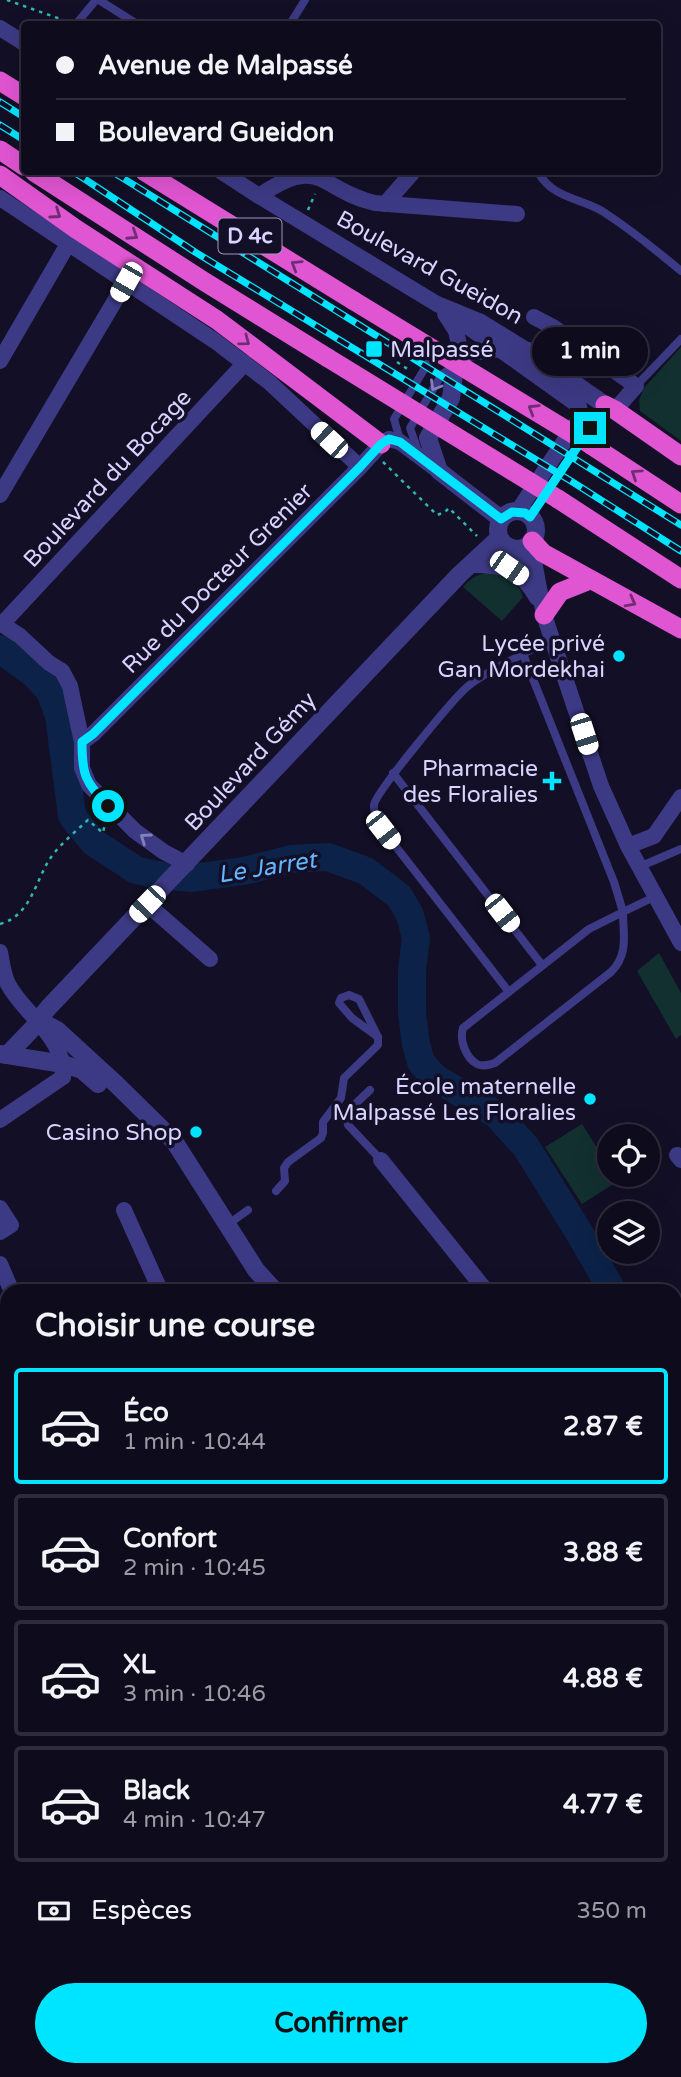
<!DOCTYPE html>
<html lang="fr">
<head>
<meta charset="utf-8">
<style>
  :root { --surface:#0e0b1c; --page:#1c1929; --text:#f1f3f6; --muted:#9b9ba3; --line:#2e2b3b; --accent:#00e5ff }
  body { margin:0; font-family:"Varela Round",sans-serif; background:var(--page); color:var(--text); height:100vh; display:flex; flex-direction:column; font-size:26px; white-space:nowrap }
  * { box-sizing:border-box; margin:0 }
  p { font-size:23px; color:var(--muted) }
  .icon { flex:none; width:38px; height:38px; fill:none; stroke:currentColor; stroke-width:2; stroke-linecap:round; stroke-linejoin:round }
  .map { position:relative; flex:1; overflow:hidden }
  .side { position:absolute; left:0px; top:1284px; width:682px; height:793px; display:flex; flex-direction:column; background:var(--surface); border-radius:21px 21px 0 0; box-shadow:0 7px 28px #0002,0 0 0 2px var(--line) }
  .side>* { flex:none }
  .hud { position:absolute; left:21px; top:21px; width:640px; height:154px; border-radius:7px; box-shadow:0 7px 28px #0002,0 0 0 2px var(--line); display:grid; align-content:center; height:154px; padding:0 35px; background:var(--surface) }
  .buttons { position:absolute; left:597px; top:1124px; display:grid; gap:14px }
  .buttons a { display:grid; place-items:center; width:63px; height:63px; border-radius:50%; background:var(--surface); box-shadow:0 7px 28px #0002,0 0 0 2px var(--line); font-size:35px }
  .end { position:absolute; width:32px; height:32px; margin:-16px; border:9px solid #00e5ff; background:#111; box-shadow:0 0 0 4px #111 }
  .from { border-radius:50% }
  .bubble { position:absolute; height:49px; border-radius:24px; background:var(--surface); box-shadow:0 7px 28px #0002,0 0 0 2px var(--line); font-size:23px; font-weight:700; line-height:49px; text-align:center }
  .car { position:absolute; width:21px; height:42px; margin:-21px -10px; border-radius:9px; box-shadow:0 0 5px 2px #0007; background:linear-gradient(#fff 24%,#345 0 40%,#fff 0 76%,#345 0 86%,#fff 0) }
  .hud b { display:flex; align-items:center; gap:24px; height:66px; font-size:26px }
  .hud b+b { border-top:2px solid var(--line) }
  .hud i { width:18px; height:18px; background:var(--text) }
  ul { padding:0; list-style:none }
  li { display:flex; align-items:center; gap:21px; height:116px; margin:0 14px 10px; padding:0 21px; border:4px solid var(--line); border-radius:7px }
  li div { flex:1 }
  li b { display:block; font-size:26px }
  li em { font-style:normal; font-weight:700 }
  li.on { border-color:var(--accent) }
  li>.icon { width:63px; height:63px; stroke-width:1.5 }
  h2 { padding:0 35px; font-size:32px; line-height:84px }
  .pay { display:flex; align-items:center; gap:18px; height:77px; padding:0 35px; font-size:26px }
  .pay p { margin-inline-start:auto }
  .cta { display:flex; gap:14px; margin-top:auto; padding:14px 35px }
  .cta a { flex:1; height:80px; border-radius:42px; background:var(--accent); color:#111; font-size:28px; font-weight:700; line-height:80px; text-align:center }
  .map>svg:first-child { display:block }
  .green { fill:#12302f }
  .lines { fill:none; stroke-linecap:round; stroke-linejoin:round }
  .river { stroke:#0c2248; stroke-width:28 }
  .path { stroke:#2fb8b0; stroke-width:2.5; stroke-dasharray:3.5 5; stroke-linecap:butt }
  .service { stroke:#3d3a85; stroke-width:8 }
  .minor { stroke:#3d3a85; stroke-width:16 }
  .tertiary { stroke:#3d3a85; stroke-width:18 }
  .trunk { stroke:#e055d1; stroke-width:19 }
  .rail-casing { stroke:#00e5ff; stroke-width:7 }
  .rail { stroke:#130f26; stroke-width:4.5; stroke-dasharray:13; stroke-linecap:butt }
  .trunk-bridge { stroke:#e055d1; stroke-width:19 }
  .oneway { stroke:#6f2e73 }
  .oneway2 { stroke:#837fbc }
  .route { stroke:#00e5ff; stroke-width:9 }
  .poi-dot { fill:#00e5ff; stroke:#130f26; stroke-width:2.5 }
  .labels { text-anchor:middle; stroke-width:7; stroke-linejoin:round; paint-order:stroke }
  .shield { fill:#130f26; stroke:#9e99be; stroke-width:2 }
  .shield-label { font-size:21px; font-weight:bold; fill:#d9d4ff }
  .street-label { font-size:23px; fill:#d9d4ff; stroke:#130f26 }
  .poi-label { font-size:23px; fill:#d9d4ff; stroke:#130f26; text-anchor:end }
  .water-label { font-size:24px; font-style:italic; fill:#62b6ff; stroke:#130f26 }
</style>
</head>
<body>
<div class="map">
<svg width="681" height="2077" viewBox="0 0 681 2077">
  <rect width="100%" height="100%" fill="#130f26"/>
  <!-- green -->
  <g class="green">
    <path d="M681 347V441L640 411 639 400 644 388Z"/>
    <path d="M495 572C509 579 518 581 523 597L502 621 463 587C473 576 480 573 495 572Z"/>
    <path d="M659 953 681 993V1035L676 1039 637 971Z"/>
    <path d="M582 1124 609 1167V1174H614L618 1181 582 1204 545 1147Z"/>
  </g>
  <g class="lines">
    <!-- river -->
    <g class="river">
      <path d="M0 649 34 674 50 691 59 716 72 816 93 842 136 870 157 875 192 878 244 871 291 859 328 857 366 871 399 896 410 915 416 938 412 970V1014L416 1044 421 1062 434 1077 497 1115 526 1147 580 1234 613 1292"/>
      <path d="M676 1375 681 1381"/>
    </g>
    <!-- path -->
    <g class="path">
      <path d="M7 0 66 21"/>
      <path d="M308 210 315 194"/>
      <path d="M397 362 409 370"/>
      <path d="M383 462 437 515 445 512 449 508 477 536"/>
      <path d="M0 924C30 916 35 883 49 860 59 845 75 832 88 820L103 833 105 823"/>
    </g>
    <!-- service -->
    <g class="service">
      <path d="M99 0 137 24"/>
      <path d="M76 24 96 0"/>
      <path d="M290 24 305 0"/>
      <path d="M538 172C552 198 580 198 602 211 630 229 656 250 681 271"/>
      <path d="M636 386 681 339"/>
      <path d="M400 440 394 419 428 363 441 356"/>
      <path d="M419 454 410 428 442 374 453 367"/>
      <path d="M530 517 604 406"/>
      <path d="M552 639 523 654 614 882 623 912 654 897"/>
      <path d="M393 773 542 965"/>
      <path d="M639 867 681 849"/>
      <path d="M623 912C623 935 629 954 611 972L495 1063C489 1065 483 1067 477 1064 466 1058 459 1040 463 1028L589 929Z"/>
      <path d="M509 992 383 830C380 823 373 813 374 805 375 793 454 698 467 687 482 674 506 663 523 654"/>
      <path d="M370 1090 349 1110 346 1116 348 1125 381 1160"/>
      <path d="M276 1191 285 1181 284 1168 288 1162 321 1138 323 1133V1122L341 1098 344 1078 378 1045V1037L359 999 349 995 341 998 339 1003 352 1018 378 1037"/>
      <path d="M227 1225 248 1210"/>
      <path d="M0 1864 7 1861"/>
      <path d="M0 1909 7 1913"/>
    </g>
    <!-- minor -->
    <g class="minor">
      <path d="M0 28 24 43"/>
      <path d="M222 172 259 196 437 304 481 322 528 351"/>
      <path d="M259 196C322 153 319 190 375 203L517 214"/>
      <path d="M0 198 215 341 269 382 360 467"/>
      <path d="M385 204 413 172"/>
      <path d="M445 314 456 331 461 353"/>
      <path d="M453 316 579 406 581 416 518 511"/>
      <path d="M534 317 553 327 636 386 615 410"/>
      <path d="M0 361 68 244"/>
      <path d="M0 495 126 282"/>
      <path d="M527 546 533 556 544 615 601 786 628 846 681 943"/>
      <path d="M515 549 527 581"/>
      <path d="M472 565C505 565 520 568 537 598"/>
      <path d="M0 623 20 636 49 663 62 671 70 686 74 705 82 742V768L89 785 135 831 164 852 187 864"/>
      <path d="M2 624 245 363"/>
      <path d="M82 742 93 734 360 467 381 444 389 439 400 442 439 471"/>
      <path d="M628 846 654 836 681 797"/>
      <path d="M147 904 210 959"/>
      <path d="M0 952C2 962 3 974 8 984 25 1016 65 1036 63 1077L0 1120"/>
      <path d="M677 1155 681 1160"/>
      <path d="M381 1160 487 1292"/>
      <path d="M0 1208 11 1225 0 1232"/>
      <path d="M124 1210 161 1292"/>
      <path d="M0 1264 12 1292"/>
      <path d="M0 1392 7 1389"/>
      <path d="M0 1621 7 1622"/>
      <path d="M676 1909 681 1905"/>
      <path d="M0 1990 7 1995"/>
      <path d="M107 2070 111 2077"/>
      <path d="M298 2077 305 2070"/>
      <path d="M515 2077 523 2070"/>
    </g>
    <!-- tertiary -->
    <g class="tertiary">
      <circle cx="517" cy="530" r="19"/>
      <path d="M501 519 439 471 428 438 451 398 455 367 461 353 500 348 528 351 605 405"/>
      <path d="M38 1020 57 1030 116 1084 174 1141 256 1270 276 1292"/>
      <path d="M0 1054 63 1064 82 1070 98 1084"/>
      <path d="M7 1055 34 1027 38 1020 49 1007 460 574 499 538"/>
      <path d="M676 1528 681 1529"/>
      <path d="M676 1670 681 1674"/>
      <path d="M676 1764 681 1762"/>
      <path d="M147 2077 152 2070"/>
    </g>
    <!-- trunk -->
    <g class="trunk">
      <path d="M0 81 24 96"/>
      <path d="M0 150 24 166"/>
      <path d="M34 172 205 282 328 358"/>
      <path d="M145 172 354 301"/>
      <path d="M0 175 76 229 217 320 381 444"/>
      <path d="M605 405 615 410 681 456"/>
      <path d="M591 445 681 504"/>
      <path d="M558 499 681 579"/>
      <path d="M532 541 543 553 681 629"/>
      <path d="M544 615 560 592 590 580"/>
    </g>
    <!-- rail casing -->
    <g class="rail-casing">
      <g id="rail">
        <path d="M0 102 24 117"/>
        <path d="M0 125 24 140"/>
        <path d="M74 172 195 252 571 481 681 551"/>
        <path d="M113 172 681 525"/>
      </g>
    </g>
    <!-- rail -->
    <use href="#rail" class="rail"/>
    <!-- trunk-bridge -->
    <g class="trunk-bridge">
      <path d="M354 301 591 445"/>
      <path d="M328 358 558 499"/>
    </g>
  </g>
  <!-- one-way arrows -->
  <defs><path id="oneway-chevron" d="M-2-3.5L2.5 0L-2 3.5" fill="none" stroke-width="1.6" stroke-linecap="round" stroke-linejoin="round" transform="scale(1.75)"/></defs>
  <g class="oneway">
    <use href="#oneway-chevron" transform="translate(56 214) rotate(35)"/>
    <use href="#oneway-chevron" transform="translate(133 235) rotate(33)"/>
    <use href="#oneway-chevron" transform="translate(296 265) rotate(-148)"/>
    <use href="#oneway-chevron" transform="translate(245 341) rotate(37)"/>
    <use href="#oneway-chevron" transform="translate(533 409) rotate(-149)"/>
    <use href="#oneway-chevron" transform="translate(636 474) rotate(-146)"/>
    <use href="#oneway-chevron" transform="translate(631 602) rotate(28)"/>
  </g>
  <g class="oneway2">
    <use href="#oneway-chevron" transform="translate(435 386) rotate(120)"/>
    <use href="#oneway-chevron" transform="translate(145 838) rotate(-145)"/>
  </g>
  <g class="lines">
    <!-- route -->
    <path class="route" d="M108 806C85 781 82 776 82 742L93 734 360 467 381 444 389 439 400 442 501 519 512 512 525 513 530 517 590 428"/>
  </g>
  <!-- markers -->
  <g class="poi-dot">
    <rect x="365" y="340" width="18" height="18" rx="3.5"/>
    <circle cx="619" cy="656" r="7"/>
    <path d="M548.5 770.5h7v7h7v7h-7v7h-7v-7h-7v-7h7z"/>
    <circle cx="590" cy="1099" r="7"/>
    <circle cx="196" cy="1132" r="7"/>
  </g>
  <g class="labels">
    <!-- shield labels -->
    <rect class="shield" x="218.5" y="218.5" width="63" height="35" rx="5"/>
    <g class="shield-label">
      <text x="250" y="243">D 4c</text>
    </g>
    <!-- street labels -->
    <g class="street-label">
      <text transform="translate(430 267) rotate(29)" y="8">Boulevard Gueidon</text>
      <text transform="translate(107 478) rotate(-47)" y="8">Boulevard du Bocage</text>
      <text transform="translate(217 578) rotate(-45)" y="8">Rue du Docteur Grenier</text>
      <text transform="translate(250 761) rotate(-47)" y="8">Boulevard Gémy</text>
    </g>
    <!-- poi labels -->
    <g class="poi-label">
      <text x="390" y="357" text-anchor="start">Malpassé</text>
      <text x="605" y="651">Lycée privé<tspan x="605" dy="26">Gan Mordekhai</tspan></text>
      <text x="538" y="776">Pharmacie<tspan x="538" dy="26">des Floralies</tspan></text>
      <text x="576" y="1094">École maternelle<tspan x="576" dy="26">Malpassé Les Floralies</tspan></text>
      <text x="182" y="1140">Casino Shop</text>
    </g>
    <!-- water labels -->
    <g class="water-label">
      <text transform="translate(267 867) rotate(-9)" y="8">Le Jarret</text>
    </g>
  </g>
</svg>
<div class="buttons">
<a><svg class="icon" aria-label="locate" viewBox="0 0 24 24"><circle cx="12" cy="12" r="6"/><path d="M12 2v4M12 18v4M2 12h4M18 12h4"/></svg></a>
<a><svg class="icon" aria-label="layers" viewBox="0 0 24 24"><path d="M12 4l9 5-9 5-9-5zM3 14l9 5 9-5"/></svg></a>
</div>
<i class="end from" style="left:108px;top:806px"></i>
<i class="end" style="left:590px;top:428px"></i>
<div class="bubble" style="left:532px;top:327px;width:116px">1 min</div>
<i class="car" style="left:126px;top:282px;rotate:210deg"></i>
<i class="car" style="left:329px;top:440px;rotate:313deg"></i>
<i class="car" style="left:509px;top:568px;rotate:125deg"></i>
<i class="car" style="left:584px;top:734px;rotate:162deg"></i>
<i class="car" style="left:383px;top:830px;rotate:142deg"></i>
<i class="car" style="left:147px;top:904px;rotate:224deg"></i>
<i class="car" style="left:502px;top:913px;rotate:142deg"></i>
<div class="hud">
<b><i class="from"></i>Avenue de Malpassé</b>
<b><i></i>Boulevard Gueidon</b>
</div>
<section class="side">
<h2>Choisir une course</h2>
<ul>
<li class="on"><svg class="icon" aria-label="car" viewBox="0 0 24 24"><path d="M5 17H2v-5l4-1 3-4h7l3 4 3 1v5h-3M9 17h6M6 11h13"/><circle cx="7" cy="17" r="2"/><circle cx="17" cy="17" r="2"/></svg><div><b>Éco</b><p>1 min · 10:44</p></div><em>2.87 €</em></li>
<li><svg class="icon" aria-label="car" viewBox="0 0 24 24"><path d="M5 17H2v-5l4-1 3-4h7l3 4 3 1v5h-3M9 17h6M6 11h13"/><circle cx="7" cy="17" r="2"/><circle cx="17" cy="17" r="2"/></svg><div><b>Confort</b><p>2 min · 10:45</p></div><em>3.88 €</em></li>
<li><svg class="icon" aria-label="car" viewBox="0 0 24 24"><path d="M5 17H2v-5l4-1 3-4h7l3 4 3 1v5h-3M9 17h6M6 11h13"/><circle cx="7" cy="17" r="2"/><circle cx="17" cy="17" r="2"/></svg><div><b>XL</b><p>3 min · 10:46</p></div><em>4.88 €</em></li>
<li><svg class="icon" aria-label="car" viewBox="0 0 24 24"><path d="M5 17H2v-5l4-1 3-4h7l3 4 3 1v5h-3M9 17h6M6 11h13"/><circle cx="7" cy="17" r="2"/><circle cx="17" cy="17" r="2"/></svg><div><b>Black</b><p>4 min · 10:47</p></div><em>4.77 €</em></li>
</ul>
<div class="pay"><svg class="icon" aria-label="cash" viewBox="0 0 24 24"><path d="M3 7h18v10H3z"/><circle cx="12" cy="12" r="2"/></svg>Espèces<p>350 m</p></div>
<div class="cta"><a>Confirmer</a></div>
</section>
</div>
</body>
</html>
